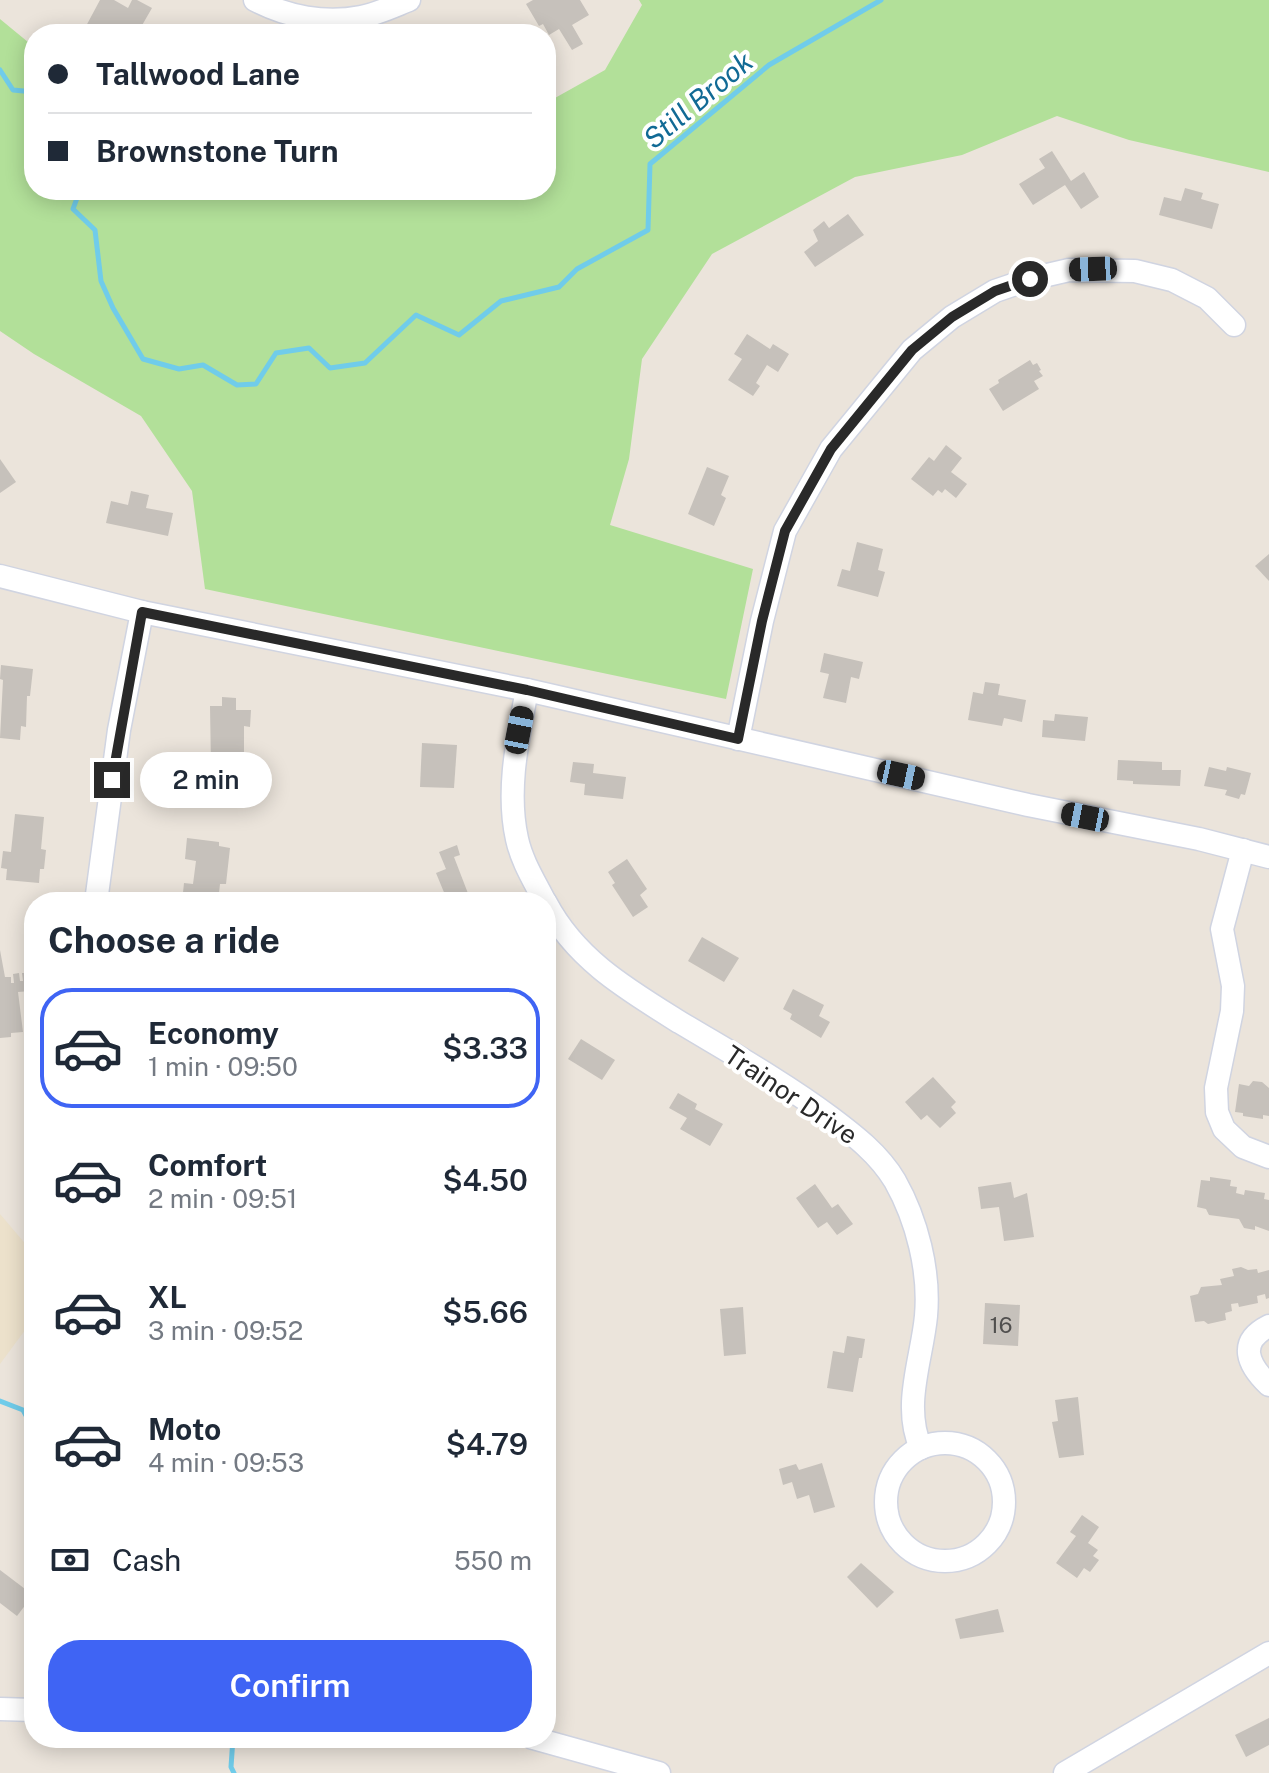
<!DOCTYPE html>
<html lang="en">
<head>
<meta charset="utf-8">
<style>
  :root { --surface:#fff; --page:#f2f2f3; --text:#1f2937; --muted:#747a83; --line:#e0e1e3; --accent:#3f64f4 }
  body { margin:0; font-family:"Public Sans",sans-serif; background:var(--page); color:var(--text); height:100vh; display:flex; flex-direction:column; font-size:30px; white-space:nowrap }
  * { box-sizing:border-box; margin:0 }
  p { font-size:26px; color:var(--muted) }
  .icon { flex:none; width:44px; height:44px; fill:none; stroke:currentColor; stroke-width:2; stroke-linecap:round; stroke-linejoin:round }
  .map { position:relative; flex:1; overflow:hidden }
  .drawer { position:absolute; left:24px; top:892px; width:532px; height:856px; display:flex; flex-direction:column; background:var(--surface); border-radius:32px; box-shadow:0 4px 20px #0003 }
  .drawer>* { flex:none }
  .hud { position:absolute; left:24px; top:24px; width:532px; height:176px; border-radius:32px; box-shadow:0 4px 20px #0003; display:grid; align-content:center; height:176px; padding:0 24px; background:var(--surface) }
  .end { position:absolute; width:36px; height:36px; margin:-18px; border:10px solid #292929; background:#fff; box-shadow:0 0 0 4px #fff }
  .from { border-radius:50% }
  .bubble { position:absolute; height:56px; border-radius:28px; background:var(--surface); box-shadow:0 4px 20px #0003; font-size:26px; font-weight:600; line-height:56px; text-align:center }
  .car { position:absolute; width:24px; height:48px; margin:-24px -12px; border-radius:10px; box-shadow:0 0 6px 2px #0007; background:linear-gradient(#222 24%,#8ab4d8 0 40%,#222 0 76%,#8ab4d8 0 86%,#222 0) }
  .hud b { display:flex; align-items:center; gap:28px; height:76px; font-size:30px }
  .hud b+b { border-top:2px solid var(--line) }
  .hud i { width:20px; height:20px; background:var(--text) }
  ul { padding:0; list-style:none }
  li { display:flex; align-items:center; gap:24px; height:120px; margin:0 16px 12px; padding:0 8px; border:4px solid transparent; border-radius:32px }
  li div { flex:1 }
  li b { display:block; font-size:30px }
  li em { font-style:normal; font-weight:600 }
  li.selected { border-color:var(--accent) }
  li>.icon { width:72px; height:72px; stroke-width:1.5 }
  h2 { padding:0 24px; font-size:36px; line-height:96px }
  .pay { display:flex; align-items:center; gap:20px; height:88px; padding:0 24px; font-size:30px }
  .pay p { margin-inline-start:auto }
  .cta { display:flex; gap:16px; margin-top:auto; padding:16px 24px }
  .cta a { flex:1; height:92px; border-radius:32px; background:var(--accent); color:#fff; font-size:32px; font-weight:600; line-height:92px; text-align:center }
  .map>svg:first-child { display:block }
  .education { fill:#ece1cb }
  .green { fill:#b2e099 }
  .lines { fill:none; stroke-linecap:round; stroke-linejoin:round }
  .stream { stroke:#70ccea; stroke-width:5 }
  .building { fill:#c6c1bb }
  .minor-casing { stroke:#d0d4e1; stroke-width:25 }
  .minor { stroke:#fff; stroke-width:22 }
  .route { stroke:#292929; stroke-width:10 }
  .labels { text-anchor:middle; stroke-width:8; stroke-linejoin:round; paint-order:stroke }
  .number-label { font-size:22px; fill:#504f4e }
  .street-label { font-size:26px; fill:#292929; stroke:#fff }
  .water-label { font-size:28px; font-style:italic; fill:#116a95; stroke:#fff }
</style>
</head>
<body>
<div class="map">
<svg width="1269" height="1773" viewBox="0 0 1269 1773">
  <rect width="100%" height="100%" fill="#ebe4db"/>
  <!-- education -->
  <path class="education" d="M0 1214 34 1254V1318L0 1364Z"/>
  <!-- green -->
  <path class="green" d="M639 0H1269V172L1129 140 1057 116 962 155 855 177 712 254 642 359 629 459 610 525 753 569 726 699 205 589 192 491 141 416 34 354 0 331V19L34 47V190H546V103L605 70 642 5Z"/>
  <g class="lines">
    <!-- stream -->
    <g class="stream">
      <path d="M0 70 13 90 34 92"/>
      <path d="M80 190 73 209 95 230 101 281 113 308 143 359 179 369 203 365 237 385 256 384 276 353 309 348 330 368 365 363 416 315 459 335 501 301 559 287 577 269 648 230 650 164 769 65 881 0"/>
      <path d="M0 1401 23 1410 34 1430"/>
      <path d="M233 1738 231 1767 234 1773"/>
    </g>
  </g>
  <!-- building -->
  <g class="building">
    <path d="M100 0H114L128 8 132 0H137L152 8 137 34H95L85 28Z"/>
    <path d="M533 0H580L589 15 572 25 583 44 572 50 559 29 549 35 543 24 539 26 526 4Z"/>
    <path d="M1052 151 1071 181 1084 172 1099 197 1081 209 1065 185 1033 205 1019 184 1045 168 1039 159Z"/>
    <path d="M1185 188 1203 193 1201 199 1219 204 1212 229 1159 215 1164 197 1181 201Z"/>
    <path d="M848 214 864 235 815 267 804 252 818 241 813 230 824 221 829 228Z"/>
    <path d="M747 334 770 349 773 344 789 354 778 372 767 365 756 383 760 386 753 396 728 380 742 359 734 354Z"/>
    <path d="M1030 360 1033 365 1037 363 1041 370 1039 371 1043 376 1034 381 1039 389 1003 411 989 389 999 383 998 380Z"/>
    <path d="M946 445 962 458 951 472 967 484 956 498 945 489 942 493 938 490 933 496 911 479 929 457 934 461Z"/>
    <path d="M0 459 16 482 0 493Z"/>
    <path d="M707 467 729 476 721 495 726 498 714 526 688 514Z"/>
    <path d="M131 491 149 495 146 508 173 513 168 536 106 523 111 501 128 505Z"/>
    <path d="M857 542 883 549 878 570 885 572 878 597 837 586 842 569 850 571Z"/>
    <path d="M1269 554V581L1255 566Z"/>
    <path d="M824 653 863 662 859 679 851 677 846 703 823 698 829 674 820 672Z"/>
    <path d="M1 665 33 669 30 696H27L26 727 21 726 20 740 0 738 3 680 0 679Z"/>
    <path d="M985 682 1000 684 998 695 1026 700 1022 722 1004 718 1002 726 968 720 973 692 983 694Z"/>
    <path d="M222 697 236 698V710H251L250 727 244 726V767L211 766 210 706H222Z"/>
    <path d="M1055 714 1088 717 1085 741 1042 737 1043 720 1054 721Z"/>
    <path d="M422 743 457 745 454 788 420 787Z"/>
    <path d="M1118 760 1162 762V770H1181L1180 786 1133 784V781L1117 780Z"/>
    <path d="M573 762 594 764 593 773 626 777 623 799 584 795 585 784 570 782Z"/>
    <path d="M1209 767 1226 771 1227 767 1251 773 1245 795 1241 794 1239 799 1225 795 1227 790 1204 786Z"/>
    <path d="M15 814 44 817 41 849 46 850 44 869H40L39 883 6 880 7 869 1 868 3 851 11 852Z"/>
    <path d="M187 838 219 842V846L230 848 226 884H220L218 902H182L184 883 193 884 196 861 185 859Z"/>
    <path d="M457 845 460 855 454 857 469 896 448 902 436 873 446 869 439 852Z"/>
    <path d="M627 859 647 889 640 895 648 907 633 917 612 885 615 883 608 872Z"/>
    <path d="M702 937 739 958 724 982 688 961Z"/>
    <path d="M0 950 5 977H11V983H14L13 974 19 973 20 981H23L22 973H28L31 991 18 992 23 1032 11 1033V1037L0 1038Z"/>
    <path d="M793 989 824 1005 819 1016 830 1022 821 1038 790 1019 792 1014 783 1009Z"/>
    <path d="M581 1039 615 1060 602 1080 568 1059Z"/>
    <path d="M933 1077 956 1102 951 1107 956 1113 940 1128 927 1115 921 1120 905 1102Z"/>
    <path d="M1253 1081 1262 1082 1269 1088V1116L1263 1115V1119L1243 1116V1113L1235 1112 1239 1084 1249 1086Z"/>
    <path d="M678 1093 697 1104 695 1109 723 1124 710 1146 680 1129 687 1118 669 1108Z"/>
    <path d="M1210 1177 1231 1180 1230 1186 1237 1187 1236 1193 1244 1195 1245 1190 1265 1193 1264 1199 1269 1200V1231L1255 1226V1230L1244 1228 1239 1219 1209 1215 1206 1209 1197 1207 1201 1180 1210 1181Z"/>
    <path d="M1011 1182 1014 1198 1027 1193 1034 1237 1004 1241 999 1207 981 1209 978 1187Z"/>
    <path d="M815 1184 832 1208 838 1204 853 1224 837 1235 827 1222 818 1228 796 1198Z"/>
    <path d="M1241 1267 1248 1270 1257 1269 1258 1273 1269 1270V1298L1266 1299 1265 1294 1257 1296 1258 1303 1239 1307 1238 1303 1231 1304 1232 1311 1225 1313 1226 1320 1208 1324 1204 1321 1195 1322 1190 1296 1198 1294 1201 1287 1222 1285 1220 1279 1234 1276 1232 1269Z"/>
    <path d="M985 1303 1020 1305 1018 1346 983 1344Z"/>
    <path d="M743 1307 746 1354 724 1356 720 1309Z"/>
    <path d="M847 1336 865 1339 862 1358H859L853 1392 827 1388 833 1351 844 1353Z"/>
    <path d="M1078 1397 1084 1455 1059 1458 1052 1422 1058 1421 1055 1400Z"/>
    <path d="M822 1463 835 1507 814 1513 809 1495 797 1499 792 1482 783 1485 779 1469 796 1464 799 1470Z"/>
    <path d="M1082 1515 1099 1527 1088 1543 1098 1550 1093 1556 1099 1560 1090 1572 1084 1568 1077 1578 1056 1563 1076 1536 1070 1532Z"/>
    <path d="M861 1563 894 1592 877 1608 847 1577Z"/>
    <path d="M0 1570 33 1595 17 1616 0 1603Z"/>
    <path d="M998 1609 1004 1632 960 1639 955 1619Z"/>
    <path d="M1269 1718V1745L1246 1757 1235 1735Z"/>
  </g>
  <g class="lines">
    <!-- minor casing -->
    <g class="minor-casing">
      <g id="minor">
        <path d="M255 0C287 17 325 24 361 17 377 14 394 6 409 0"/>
        <path d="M0 576 142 612 527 690 1028 805 1199 839 1269 857"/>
        <path d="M527 690C518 738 506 790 517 839 522 862 535 882 545 902"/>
        <path d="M738 739 762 621 785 531 831 449 912 350 952 317 995 291 1030 279 1069 270 1135 271 1172 280 1207 298 1234 325"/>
        <path d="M1243 850 1222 929 1233 986 1232 1011 1216 1088 1217 1112 1224 1129 1243 1147 1269 1157"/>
        <path d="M96 902 119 730 142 612"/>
        <path d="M546 903C576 960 628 990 681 1023 731 1053 783 1082 830 1117 854 1135 879 1154 895 1181 917 1220 930 1271 926 1316 922 1359 902 1406 921 1448"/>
        <path d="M1269 1326C1237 1342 1248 1365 1269 1385"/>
        <circle cx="945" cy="1502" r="59"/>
        <path d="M0 1709 34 1710"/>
        <path d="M533 1738 659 1773"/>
        <path d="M1065 1773 1269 1653"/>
      </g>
    </g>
    <!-- minor -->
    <use href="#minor" class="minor"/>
  </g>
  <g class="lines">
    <!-- route -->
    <path class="route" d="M112 780 142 612 527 690 738 739 762 621 785 531 831 449 912 350 952 317 995 291 1030 279"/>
  </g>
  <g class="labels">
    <!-- number labels -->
    <g class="number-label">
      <text x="1001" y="1333">16</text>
    </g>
    <!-- street labels -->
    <g class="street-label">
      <text transform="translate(791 1095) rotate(34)" y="9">Trainor Drive</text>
    </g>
    <!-- water labels -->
    <g class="water-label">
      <text transform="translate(698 100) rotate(-40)" y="10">Still Brook</text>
    </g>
  </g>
</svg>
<i class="end from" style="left:1030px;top:279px"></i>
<i class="end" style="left:112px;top:780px"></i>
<div class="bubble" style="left:140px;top:752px;width:132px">2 min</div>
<i class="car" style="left:1093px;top:269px;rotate:268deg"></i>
<i class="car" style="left:519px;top:730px;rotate:11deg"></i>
<i class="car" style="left:901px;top:775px;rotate:102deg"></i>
<i class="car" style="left:1085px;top:817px;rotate:281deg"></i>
<div class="hud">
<b><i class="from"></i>Tallwood Lane</b>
<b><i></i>Brownstone Turn</b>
</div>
<section class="drawer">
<h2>Choose a ride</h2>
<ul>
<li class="selected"><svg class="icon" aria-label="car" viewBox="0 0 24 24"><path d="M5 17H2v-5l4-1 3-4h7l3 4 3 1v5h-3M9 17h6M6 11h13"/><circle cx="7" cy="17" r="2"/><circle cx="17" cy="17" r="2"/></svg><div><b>Economy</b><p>1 min · 09:50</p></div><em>$3.33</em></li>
<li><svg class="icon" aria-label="car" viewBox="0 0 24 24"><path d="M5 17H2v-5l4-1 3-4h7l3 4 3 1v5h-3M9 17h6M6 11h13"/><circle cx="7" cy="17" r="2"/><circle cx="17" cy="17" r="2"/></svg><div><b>Comfort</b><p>2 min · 09:51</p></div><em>$4.50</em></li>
<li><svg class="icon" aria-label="car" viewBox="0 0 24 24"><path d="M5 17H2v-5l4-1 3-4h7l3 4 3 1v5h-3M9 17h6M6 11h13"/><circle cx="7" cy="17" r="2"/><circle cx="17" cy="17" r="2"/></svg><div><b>XL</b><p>3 min · 09:52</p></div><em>$5.66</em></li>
<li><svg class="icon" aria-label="car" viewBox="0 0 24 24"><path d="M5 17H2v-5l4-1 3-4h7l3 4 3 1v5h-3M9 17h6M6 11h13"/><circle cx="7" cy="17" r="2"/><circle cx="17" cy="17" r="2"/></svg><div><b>Moto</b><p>4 min · 09:53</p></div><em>$4.79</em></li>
</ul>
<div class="pay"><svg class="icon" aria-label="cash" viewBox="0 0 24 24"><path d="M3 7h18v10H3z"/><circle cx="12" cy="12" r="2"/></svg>Cash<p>550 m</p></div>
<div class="cta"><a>Confirm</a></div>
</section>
</div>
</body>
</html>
